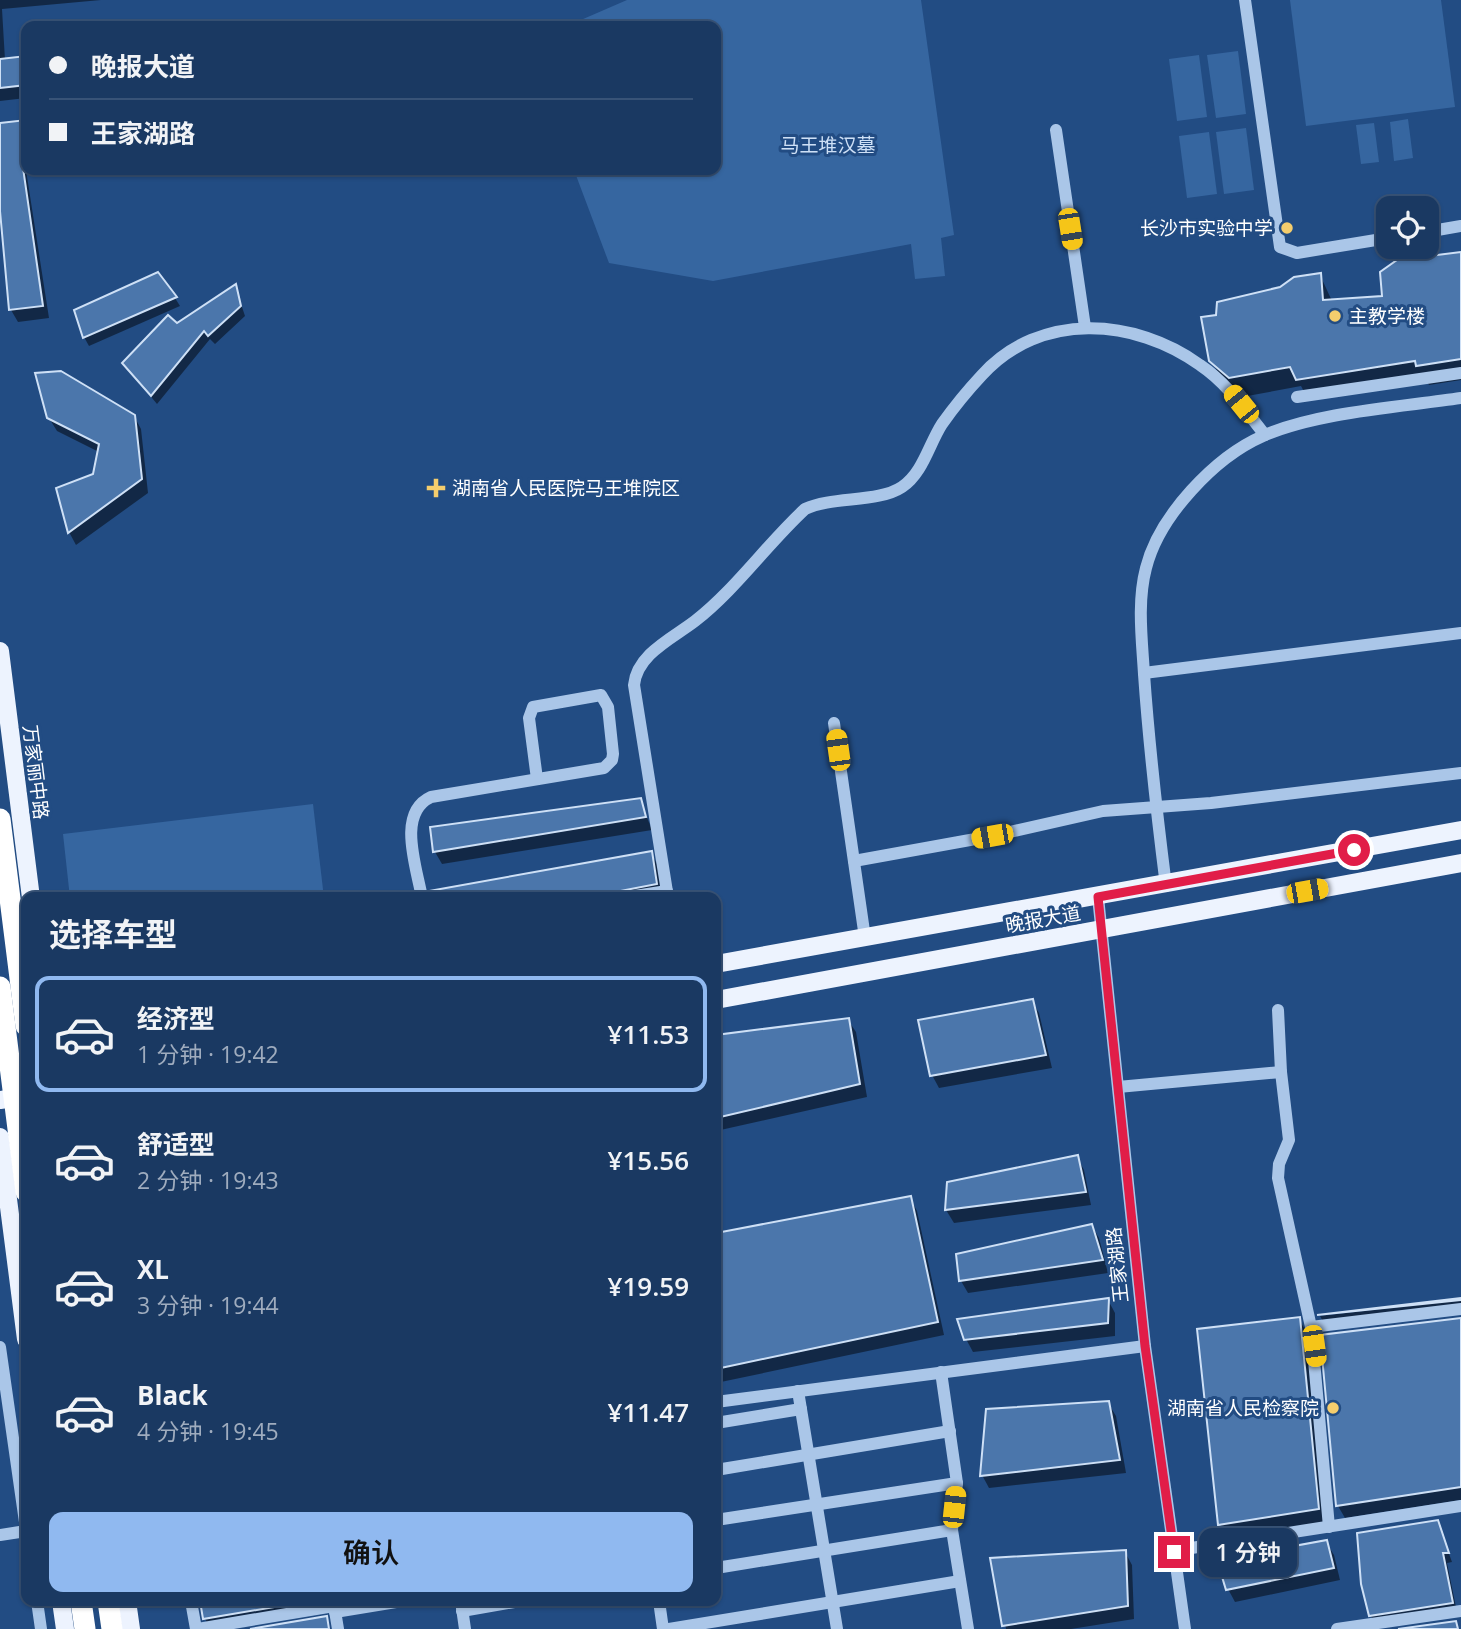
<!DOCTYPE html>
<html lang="zh">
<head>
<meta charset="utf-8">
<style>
  :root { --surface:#1a3962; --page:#27446b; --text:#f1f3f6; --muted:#9facbe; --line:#385377; --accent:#90b9f0 }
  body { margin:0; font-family:"Open Sans","Noto Sans SC",sans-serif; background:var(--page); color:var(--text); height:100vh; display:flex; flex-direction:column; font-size:26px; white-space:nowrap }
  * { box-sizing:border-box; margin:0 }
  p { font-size:23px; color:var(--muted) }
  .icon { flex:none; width:38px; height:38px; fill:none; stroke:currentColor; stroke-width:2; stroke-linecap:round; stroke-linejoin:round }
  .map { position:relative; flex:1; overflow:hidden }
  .panel { position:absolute; left:21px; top:892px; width:700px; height:714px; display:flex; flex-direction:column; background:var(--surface); border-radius:14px; box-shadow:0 2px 5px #0004,0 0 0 2px var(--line) }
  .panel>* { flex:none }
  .guide { position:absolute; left:21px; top:21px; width:700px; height:154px; border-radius:14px; box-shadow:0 2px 5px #0004,0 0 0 2px var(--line); display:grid; align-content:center; height:154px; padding:0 28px; background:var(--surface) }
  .controls { position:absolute; left:1376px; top:196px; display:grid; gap:14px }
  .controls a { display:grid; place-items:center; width:63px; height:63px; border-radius:14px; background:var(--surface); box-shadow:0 2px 5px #0004,0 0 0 2px var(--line); font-size:35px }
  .end { position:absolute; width:32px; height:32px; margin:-16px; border:9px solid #e11d48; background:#fff; box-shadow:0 0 0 4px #fff }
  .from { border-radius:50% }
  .bubble { position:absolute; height:49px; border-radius:14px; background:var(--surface); box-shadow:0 2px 5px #0004,0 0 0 2px var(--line); font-size:23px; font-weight:600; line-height:49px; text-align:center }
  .car { position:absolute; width:21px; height:42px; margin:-21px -10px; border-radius:9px; box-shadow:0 0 5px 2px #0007; background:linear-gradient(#f5c518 24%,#345 0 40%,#f5c518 0 76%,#345 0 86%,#f5c518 0) }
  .guide b { display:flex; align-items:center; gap:24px; height:66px; font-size:26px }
  .guide b+b { border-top:2px solid var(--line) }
  .guide i { width:18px; height:18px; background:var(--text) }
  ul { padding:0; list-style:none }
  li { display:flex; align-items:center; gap:21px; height:116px; margin:0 14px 10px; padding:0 14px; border:4px solid transparent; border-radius:14px }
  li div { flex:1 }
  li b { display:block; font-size:26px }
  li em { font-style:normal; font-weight:600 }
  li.selected { border-color:var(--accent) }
  li>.icon { width:63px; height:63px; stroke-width:1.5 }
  h2 { padding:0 28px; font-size:32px; line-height:84px }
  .cta { display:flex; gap:14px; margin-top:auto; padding:14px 28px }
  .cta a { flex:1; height:80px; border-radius:14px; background:var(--accent); color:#111; font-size:28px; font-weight:600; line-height:80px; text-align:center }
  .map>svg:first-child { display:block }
  .green { fill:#3666a0 }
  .shadow { fill:#0007 }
  .building { fill:#4b76ab; stroke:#cee0f6; stroke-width:2 }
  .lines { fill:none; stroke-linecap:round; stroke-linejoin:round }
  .minor { stroke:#aac6e8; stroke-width:12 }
  .major { stroke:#edf3fe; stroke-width:18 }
  .highway { stroke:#fff; stroke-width:21 }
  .highway-bridge { stroke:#fff; stroke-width:21 }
  .route { stroke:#e11d48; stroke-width:9 }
  .poi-dot { fill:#f4cd6d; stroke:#224c83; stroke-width:2.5 }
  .labels { text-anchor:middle; stroke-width:6; stroke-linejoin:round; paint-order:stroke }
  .park-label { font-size:19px; fill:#cee0f6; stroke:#224c83 }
  .poi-label { font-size:19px; fill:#fff; stroke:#224c83; text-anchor:end }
  .street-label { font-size:19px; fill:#fff; stroke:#224c83 }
</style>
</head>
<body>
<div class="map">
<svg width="1461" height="1629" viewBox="0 0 1461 1629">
  <rect width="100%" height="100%" fill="#224c83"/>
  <!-- green -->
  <g class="green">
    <path d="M627 0H921L954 235 941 238 945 276 915 279 911 244 713 281 609 263 574 170H716V26H567Z"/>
    <path d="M1290 0H1441L1455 107 1306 126Z"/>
    <path d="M1238 51 1246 114 1216 118 1207 55Z"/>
    <path d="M1199 55 1207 117 1177 121 1169 59Z"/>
    <path d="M1408 119 1413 158 1394 161 1390 122Z"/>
    <path d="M1374 123 1379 162 1361 164 1356 125Z"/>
    <path d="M1246 128 1254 190 1224 194 1216 132Z"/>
    <path d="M1209 132 1217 194 1187 198 1179 136Z"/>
    <path d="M313 804 324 898H70L63 834Z"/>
  </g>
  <!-- shadow -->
  <g class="shadow">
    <path d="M0 0H101L2 9 5 60 26 58V98L0 101Z"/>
    <path d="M26 122V170L49 318 18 322 11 310 0 192V125Z"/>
    <path d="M1461 254V380L1429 385 1426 380 1308 399 1301 386 1242 397 1223 381 1211 360 1218 316 1281 289 1320 275 1332 301 1384 297Z"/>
    <path d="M235 286 245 316 215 344 210 339 157 404 124 364Z"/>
    <path d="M175 298 180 306 89 346 84 337Z"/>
    <path d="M134 416 141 429 148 493 76 545 69 532 58 489 94 475 99 452 57 431 49 418Z"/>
    <path d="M640 800 652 830 442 864 435 852 432 828Z"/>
    <path d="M651 853 658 866 663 896 444 898Z"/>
    <path d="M1032 1001 1039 1013 1052 1068 939 1088 932 1075Z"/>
    <path d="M848 1020 856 1032 867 1097 716 1131V1037Z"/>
    <path d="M1077 1157 1084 1170 1091 1205 954 1223 946 1210 949 1183Z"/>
    <path d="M910 1198 917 1211 944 1335 716 1383V1235Z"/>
    <path d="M1092 1226 1099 1238 1108 1273 968 1293 961 1281Z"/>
    <path d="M1108 1300 1115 1313V1336L973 1352 966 1339Z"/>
    <path d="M1461 1300V1313L1326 1327 1320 1316Z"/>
    <path d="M1299 1319 1306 1332 1325 1522 1227 1537 1220 1524Z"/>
    <path d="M1461 1320V1500L1345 1518 1338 1506 1322 1336Z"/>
    <path d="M1108 1403 1116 1416 1126 1473 989 1488 982 1475Z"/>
    <path d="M1437 1521 1452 1562 1447 1563 1457 1612 1376 1624 1370 1615Z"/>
    <path d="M1326 1542 1334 1555 1340 1580 1235 1602 1228 1589Z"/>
    <path d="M1125 1552 1132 1565 1134 1619 1071 1629H1006L992 1560Z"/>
    <path d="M202 1601H329L211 1629 205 1619Z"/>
  </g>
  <!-- building -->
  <g class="building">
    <path d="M26 56V85L0 88V59Z"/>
    <path d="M26 120V154H21L43 306 9 310 0 211V123Z"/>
    <path d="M1461 252V359L1416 366 1415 361 1296 380 1290 367 1229 378 1209 361 1201 317 1216 315 1217 302 1280 287 1294 277 1321 273 1323 300 1382 296 1380 272 1397 260Z"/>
    <path d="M158 272 177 297 83 338 74 310Z"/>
    <path d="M236 284 241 306 208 336 204 331 151 396 122 363 168 315 177 323Z"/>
    <path d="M61 371 135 415 142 479 68 533 56 488 93 474 99 444 47 418 35 373Z"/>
    <path d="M641 798 646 817 433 852 430 827Z"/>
    <path d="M652 851 657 884 584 898H431L429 891Z"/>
    <path d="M1033 999 1046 1055 930 1076 918 1020Z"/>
    <path d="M849 1018 860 1084 716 1118V1035Z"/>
    <path d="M1078 1155 1086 1192 945 1210 947 1182Z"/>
    <path d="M911 1196 938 1322 716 1369V1233Z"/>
    <path d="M1092 1224 1103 1260 959 1281 956 1254Z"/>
    <path d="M1109 1298 1108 1323 964 1340 957 1319Z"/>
    <path d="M1461 1298V1300L1317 1315Z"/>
    <path d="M1300 1317 1319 1509 1218 1525 1197 1329Z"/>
    <path d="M1461 1318V1487L1336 1506 1320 1335Z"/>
    <path d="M1109 1401 1120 1460 980 1476 986 1409Z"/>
    <path d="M1438 1520 1449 1553H1443L1453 1603 1369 1616 1361 1584 1357 1533Z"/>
    <path d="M1327 1540 1334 1568 1226 1590 1217 1560Z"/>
    <path d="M1126 1550 1128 1606 1002 1626 990 1558Z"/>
    <path d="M200 1601H310L203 1619Z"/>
    <path d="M327 1616 329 1629H250Z"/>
    <path d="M1456 1621 1458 1629H1398Z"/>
  </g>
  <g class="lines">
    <!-- minor -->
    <g class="minor">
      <path d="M1245 0 1280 247 1297 253 1388 238"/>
      <path d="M1056 130 1085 327"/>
      <path d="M1426 232 1461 226"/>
      <path d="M1297 397 1461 373"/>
      <path d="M1144 673 1461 633"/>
      <path d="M834 723 865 938"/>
      <path d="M854 861 992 836 1103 811 1211 803 1461 773"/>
      <path d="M1166 886C1157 815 1149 745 1144 674 1142 640 1137 602 1146 568 1159 516 1215 457 1263 436 1317 412 1401 407 1461 398"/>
      <path d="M1098 897 1145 1346 1185 1629"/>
      <path d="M422 898C417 868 396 813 431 797L604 768 612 760 613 754 608 707 601 695 533 707 529 718 537 779"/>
      <path d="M622 898 667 891"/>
      <path d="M668 898 634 685C637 654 673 638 695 621 736 589 767 544 805 509 833 496 878 503 902 487 923 473 929 444 942 424 954 407 968 390 982 375 1040 311 1135 318 1200 365 1227 383 1245 410 1265 435"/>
      <path d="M1278 1010 1281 1072 1289 1140 1279 1164 1278 1178 1311 1327 1329 1527"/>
      <path d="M1118 1087 1281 1072"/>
      <path d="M1311 1327 1461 1309"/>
      <path d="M0 1347 26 1529"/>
      <path d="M941 1372 957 1483 952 1530 968 1629"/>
      <path d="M798 1391 837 1629"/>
      <path d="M716 1402 1145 1346"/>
      <path d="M716 1423 801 1409"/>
      <path d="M716 1470 950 1431"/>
      <path d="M716 1520 957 1483"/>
      <path d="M0 1535 26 1531"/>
      <path d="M1185 1549 1461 1506"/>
      <path d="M716 1568 952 1530"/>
      <path d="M37 1601 41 1629"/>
      <path d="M191 1601 196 1629"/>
      <path d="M461 1601 465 1629"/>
      <path d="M659 1601 663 1629"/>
      <path d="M334 1605 338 1629"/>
      <path d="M462 1611 520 1601"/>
      <path d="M335 1612 402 1601"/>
      <path d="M198 1629 334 1606"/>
      <path d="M669 1629 960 1581"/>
      <path d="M1337 1629 1461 1611"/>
    </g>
    <!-- major -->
    <g class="major">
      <path d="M0 651 31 898"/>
      <path d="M716 964 1461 830"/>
      <path d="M716 1000 1461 863"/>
      <path d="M0 1100 26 1096"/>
      <path d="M0 1137 26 1339"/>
      <path d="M61 1601 65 1629"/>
      <path d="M127 1601 131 1629"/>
    </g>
    <!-- highway -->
    <g class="highway">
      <path d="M0 819 26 1026"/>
      <path d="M81 1601 85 1629"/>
      <path d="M108 1601 112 1629"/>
    </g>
    <!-- highway-bridge -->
    <path class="highway-bridge" d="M0 987 26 1192"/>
  </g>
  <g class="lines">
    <!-- route -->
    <path class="route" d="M1174 1552 1145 1346 1098 897 1354 850"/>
  </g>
  <!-- markers -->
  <g class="poi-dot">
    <circle cx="1287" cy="228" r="7"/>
    <circle cx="1335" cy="316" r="7"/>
    <path d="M432.5 477.5h7v7h7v7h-7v7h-7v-7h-7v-7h7z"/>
    <circle cx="1333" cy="1408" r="7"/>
  </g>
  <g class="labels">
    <!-- park labels -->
    <g class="park-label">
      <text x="828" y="152">马王堆汉墓</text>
    </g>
    <!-- poi labels -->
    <g class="poi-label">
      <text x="1273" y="235">长沙市实验中学</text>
      <text x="1349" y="323" text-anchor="start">主教学楼</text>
      <text x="452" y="495" text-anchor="start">湖南省人民医院马王堆院区</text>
      <text x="1319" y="1415">湖南省人民检察院</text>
    </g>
    <!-- street labels -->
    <g class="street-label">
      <text transform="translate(36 772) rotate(83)" y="7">万家丽中路</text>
      <text transform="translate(1043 919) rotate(-10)" y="7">晚报大道</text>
      <text transform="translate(1117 1265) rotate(-96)" y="7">王家湖路</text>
    </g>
  </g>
</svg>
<div class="controls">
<a><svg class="icon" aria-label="locate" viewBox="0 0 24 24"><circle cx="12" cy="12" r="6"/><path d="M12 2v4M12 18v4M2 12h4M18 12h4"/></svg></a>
</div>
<i class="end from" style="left:1354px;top:850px"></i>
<i class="end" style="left:1174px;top:1552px"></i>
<div class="bubble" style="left:1199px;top:1528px;width:98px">1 分钟</div>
<i class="car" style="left:1070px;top:229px;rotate:171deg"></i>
<i class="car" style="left:1241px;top:404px;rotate:321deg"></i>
<i class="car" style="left:838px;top:750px;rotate:352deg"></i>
<i class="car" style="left:992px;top:836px;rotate:260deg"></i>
<i class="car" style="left:1307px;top:891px;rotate:80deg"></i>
<i class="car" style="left:1314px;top:1346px;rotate:172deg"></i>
<i class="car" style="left:954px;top:1507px;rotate:6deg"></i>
<div class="guide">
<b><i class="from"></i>晚报大道</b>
<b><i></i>王家湖路</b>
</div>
<section class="panel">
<h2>选择车型</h2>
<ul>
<li class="selected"><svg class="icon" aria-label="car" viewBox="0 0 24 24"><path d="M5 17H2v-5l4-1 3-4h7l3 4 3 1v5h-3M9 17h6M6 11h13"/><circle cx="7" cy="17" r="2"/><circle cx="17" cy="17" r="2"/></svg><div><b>经济型</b><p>1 分钟 · 19:42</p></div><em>¥11.53</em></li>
<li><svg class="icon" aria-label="car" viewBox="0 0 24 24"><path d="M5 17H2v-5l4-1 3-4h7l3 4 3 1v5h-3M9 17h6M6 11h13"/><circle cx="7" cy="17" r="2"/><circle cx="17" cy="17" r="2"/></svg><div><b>舒适型</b><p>2 分钟 · 19:43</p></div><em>¥15.56</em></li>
<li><svg class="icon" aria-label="car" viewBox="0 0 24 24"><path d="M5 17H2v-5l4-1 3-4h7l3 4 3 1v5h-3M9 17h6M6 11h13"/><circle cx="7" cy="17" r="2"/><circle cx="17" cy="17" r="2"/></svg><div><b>XL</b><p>3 分钟 · 19:44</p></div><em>¥19.59</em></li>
<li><svg class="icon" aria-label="car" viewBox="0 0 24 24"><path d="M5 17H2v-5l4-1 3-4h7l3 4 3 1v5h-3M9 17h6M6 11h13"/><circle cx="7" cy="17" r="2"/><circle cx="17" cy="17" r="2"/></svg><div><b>Black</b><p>4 分钟 · 19:45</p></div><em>¥11.47</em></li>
</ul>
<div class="cta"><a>确认</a></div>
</section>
</div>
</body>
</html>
